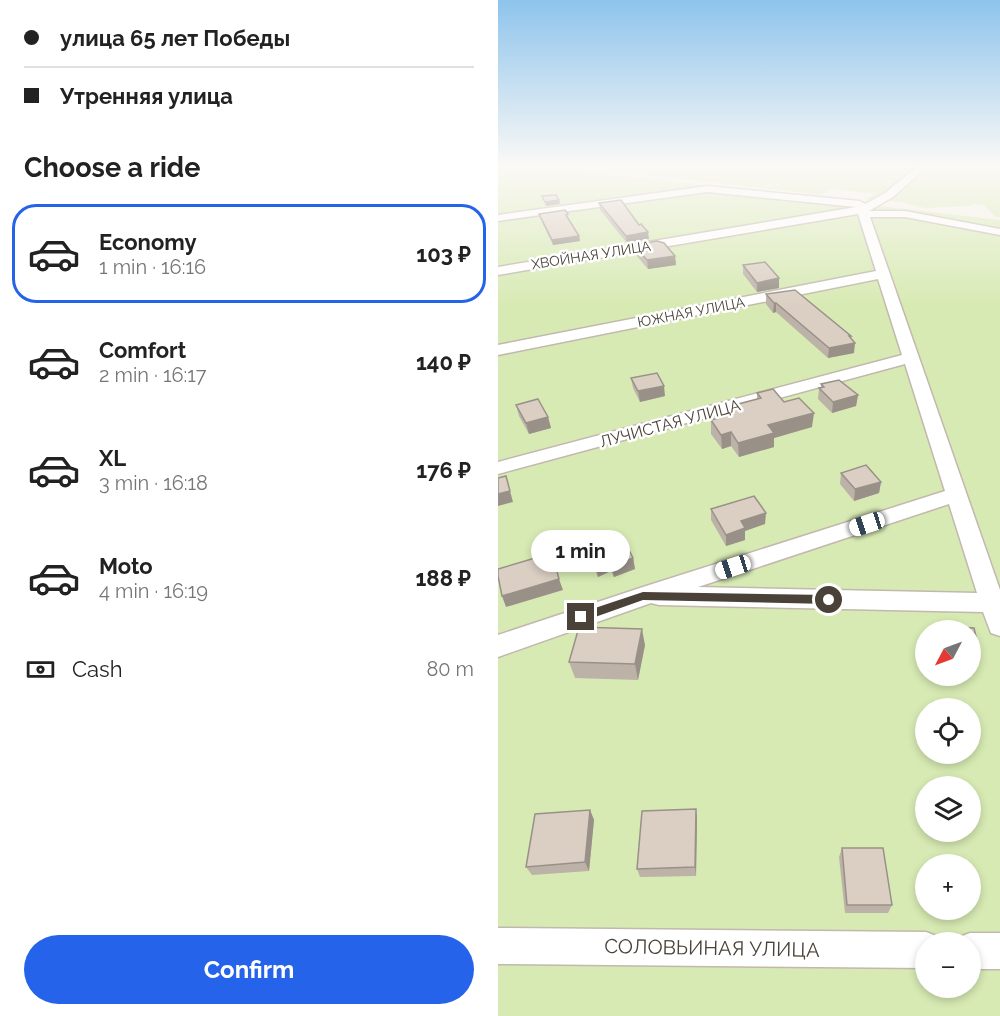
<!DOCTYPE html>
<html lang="en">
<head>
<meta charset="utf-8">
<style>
  :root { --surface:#fff; --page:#f6f6f6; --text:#222; --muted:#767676; --line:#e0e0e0; --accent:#2563eb }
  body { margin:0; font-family:Raleway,sans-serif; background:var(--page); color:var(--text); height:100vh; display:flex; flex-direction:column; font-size:22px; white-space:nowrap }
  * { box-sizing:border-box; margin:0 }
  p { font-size:20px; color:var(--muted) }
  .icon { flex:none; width:33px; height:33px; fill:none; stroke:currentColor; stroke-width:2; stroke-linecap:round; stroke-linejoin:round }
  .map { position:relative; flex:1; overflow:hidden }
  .side { display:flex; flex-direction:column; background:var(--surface); width:498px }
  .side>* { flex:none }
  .hud { display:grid; align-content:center; height:132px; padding:0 24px; background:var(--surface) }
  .needle { width:39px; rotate:229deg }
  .fabs { position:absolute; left:417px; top:620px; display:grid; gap:12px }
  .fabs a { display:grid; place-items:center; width:66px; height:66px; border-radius:50%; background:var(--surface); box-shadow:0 3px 9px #0003; font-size:30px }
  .end { position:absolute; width:27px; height:27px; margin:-14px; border:8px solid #4a4138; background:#fff; box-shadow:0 0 0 3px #fff }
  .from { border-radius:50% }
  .bubble { position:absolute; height:42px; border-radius:21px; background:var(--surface); box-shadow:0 3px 9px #0003; font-size:20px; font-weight:700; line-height:42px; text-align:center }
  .car { position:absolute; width:18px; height:36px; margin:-18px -9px; border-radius:8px; box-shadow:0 0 4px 2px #0007; background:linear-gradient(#fff 24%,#345 0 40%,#fff 0 76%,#345 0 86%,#fff 0) }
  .hud b { display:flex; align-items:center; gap:21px; height:57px; font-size:22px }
  .hud b+b { border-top:2px solid var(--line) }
  .hud i { width:15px; height:15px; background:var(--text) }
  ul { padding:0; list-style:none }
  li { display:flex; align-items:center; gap:18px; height:99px; margin:0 12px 9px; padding:0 12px; border:3px solid transparent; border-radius:24px }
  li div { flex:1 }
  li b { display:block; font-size:22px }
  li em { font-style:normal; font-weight:700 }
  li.active { border-color:var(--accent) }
  li>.icon { width:54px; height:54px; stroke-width:1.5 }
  h2 { padding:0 24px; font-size:27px; line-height:72px }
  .pay { display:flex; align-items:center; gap:15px; height:66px; padding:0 24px; font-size:22px }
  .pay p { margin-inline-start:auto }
  .button { display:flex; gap:12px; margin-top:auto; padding:12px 24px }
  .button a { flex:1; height:69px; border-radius:36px; background:var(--accent); color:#fff; font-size:24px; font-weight:700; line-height:69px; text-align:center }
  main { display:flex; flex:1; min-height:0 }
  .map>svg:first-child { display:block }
  .green { fill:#d7eab3; fill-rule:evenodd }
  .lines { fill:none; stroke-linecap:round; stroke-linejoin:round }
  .street-casing { stroke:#c2b8ad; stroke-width:3 }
  .street { fill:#fff; fill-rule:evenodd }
  .wall { fill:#bcb2a8 }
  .shaded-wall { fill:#999188 }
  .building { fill:#dbcfc3; stroke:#999188; stroke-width:1.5 }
  .route { fill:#4a4138 }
  .labels { text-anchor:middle; stroke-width:5; stroke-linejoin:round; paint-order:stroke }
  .far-street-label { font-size:14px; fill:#4a4138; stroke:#fff }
  .street-label { font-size:16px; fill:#4a4138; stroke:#fff }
  .near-street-label { font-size:20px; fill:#4a4138; stroke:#fff }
</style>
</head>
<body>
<main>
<section class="side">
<div class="hud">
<b><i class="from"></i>улица 65 лет Победы</b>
<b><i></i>Утренняя улица</b>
</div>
<h2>Choose a ride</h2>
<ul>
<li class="active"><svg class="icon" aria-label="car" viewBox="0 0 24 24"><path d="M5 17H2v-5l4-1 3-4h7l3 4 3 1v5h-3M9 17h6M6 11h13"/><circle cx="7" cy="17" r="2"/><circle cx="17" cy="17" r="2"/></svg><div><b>Economy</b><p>1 min · 16:16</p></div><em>103 ₽</em></li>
<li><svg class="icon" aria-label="car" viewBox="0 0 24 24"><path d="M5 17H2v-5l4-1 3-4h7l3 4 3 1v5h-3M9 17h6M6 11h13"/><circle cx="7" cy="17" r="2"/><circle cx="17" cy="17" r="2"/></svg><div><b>Comfort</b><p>2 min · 16:17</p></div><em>140 ₽</em></li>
<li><svg class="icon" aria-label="car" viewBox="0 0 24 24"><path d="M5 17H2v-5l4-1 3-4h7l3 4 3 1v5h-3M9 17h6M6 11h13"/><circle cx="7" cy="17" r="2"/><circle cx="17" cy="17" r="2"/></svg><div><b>XL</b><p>3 min · 16:18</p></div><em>176 ₽</em></li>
<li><svg class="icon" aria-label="car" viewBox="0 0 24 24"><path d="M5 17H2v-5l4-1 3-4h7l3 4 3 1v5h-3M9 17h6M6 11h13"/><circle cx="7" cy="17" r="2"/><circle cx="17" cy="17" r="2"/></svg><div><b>Moto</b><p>4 min · 16:19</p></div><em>188 ₽</em></li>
</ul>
<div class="pay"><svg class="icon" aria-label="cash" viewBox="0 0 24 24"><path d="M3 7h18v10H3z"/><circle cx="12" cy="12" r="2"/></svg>Cash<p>80 m</p></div>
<div class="button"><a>Confirm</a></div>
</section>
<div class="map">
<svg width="502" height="1016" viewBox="0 0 502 1016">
  <rect width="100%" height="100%" fill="#f6f1eb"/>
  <!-- green -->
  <g class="green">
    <path d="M0 165H29L502 220V1016H0ZM428 630H472V675H428ZM428 708H472V753H428ZM428 786H472V831H428ZM428 864H472V909H428ZM428 942H472V987H428Z"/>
    <path d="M60 165H502V217H498L486 205 472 204 474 206 427 208 403 202 366 199 377 194 333 189 322 195Z"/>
  </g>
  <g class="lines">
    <!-- street casing -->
    <g class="street-casing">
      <g id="street">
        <path d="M421 165H431L395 197 371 211H407L502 229V235L407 217H372L502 590V636L493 633 485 612 161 605 153 603 0 657V635L145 587 447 491 407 364 0 474V462L404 355 380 279 0 355V345L378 271 360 214 0 275V267L358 207 209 192 0 221V215L209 186 362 201 367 204 387 193ZM451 504 479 593 200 587Z"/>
        <path d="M0 928 428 932 441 937 443 942H428V968L0 964Z"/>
        <path d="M472 933H502V969H472V942H458L459 938Z"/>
      </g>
    </g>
    <!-- street -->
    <use href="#street" class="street"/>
  </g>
  <!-- wall -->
  <g class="wall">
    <path d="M101 203 141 225 151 239 129 243 102 210Z"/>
    <path d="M41 214 70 219 81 236 82 241 55 245 42 218Z"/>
    <path d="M136 245 177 256 178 265 150 269 137 254Z"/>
    <path d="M245 265 281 278V288L259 292 245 274Z"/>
    <path d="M268 294 353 336V339L356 353 330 358 278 312 275 313 268 304Z"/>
    <path d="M133 378 167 396 142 402 135 388Z"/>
    <path d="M323 384 360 395 358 406 334 413 320 399 321 388H323Z"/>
    <path d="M259 393 286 402 314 427 276 438V447L241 457 233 446 224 449 213 434V420L229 415V407L259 399Z"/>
    <path d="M18 405 50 417 53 428 31 434 21 416Z"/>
    <path d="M343 473 383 482 381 493 356 501 342 484Z"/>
    <path d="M213 509 267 524 247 531V540L228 546 213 520Z"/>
    <path d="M90 549 135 558 137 569 116 577 113 571 100 577 93 560Z"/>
    <path d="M437 626 476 628 482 654 478 665H472V630H436Z"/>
    <path d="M147 645 140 680 77 678 71 662Z"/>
    <path d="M198 809 199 819 198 876 142 877 139 869Z"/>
    <path d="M92 810 96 820 91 871 34 875 28 867Z"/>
    <path d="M344 848 394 905 390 913H347L341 857Z"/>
  </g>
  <!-- shaded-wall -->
  <g class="shaded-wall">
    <path d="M61 200 62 204 48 206 47 202Z"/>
    <path d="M150 232 151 239 129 243 128 236Z"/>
    <path d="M81 236 82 241 55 245 54 240Z"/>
    <path d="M177 256 178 265 150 269 149 260Z"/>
    <path d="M281 278V288L259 292V283Z"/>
    <path d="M276 303H278V312L275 313Z"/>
    <path d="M351 336H353L352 344 357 343 356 353 330 358 331 348Z"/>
    <path d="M166 386 167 396 142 402 140 391Z"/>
    <path d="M360 395 358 406 334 413 335 402Z"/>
    <path d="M316 413 314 427 276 438V447L241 457 240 443 270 425Z"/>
    <path d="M50 417 53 428 31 434 28 423Z"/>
    <path d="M233 432V446L224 449 223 435Z"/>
    <path d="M8 476 15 502 0 506V494Z"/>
    <path d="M383 482 381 493 356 501 357 489Z"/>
    <path d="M268 513 267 524 247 531V540L228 546V535L243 521Z"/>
    <path d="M135 558 137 569 116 577 113 566Z"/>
    <path d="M110 560 113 571 100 577 98 565Z"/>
    <path d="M61 579 65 590 8 607 4 596Z"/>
    <path d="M144 629 147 645 140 680 137 664Z"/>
    <path d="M198 809 199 819 198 876 197 867Z"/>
    <path d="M92 810 96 820 91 871 87 862Z"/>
  </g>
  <!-- building -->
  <g class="building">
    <path d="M58 195 61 200 47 202 44 196Z"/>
    <path d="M123 200 141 225 143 224 150 232 128 236 101 203Z"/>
    <path d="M67 210 70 214 68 215 81 236 54 240 41 214Z"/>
    <path d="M159 241 166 243 177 256 149 260 136 245Z"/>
    <path d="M267 262 281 278 259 283 245 265Z"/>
    <path d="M297 290 353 336H351L357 343 331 348 278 303H276L268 294Z"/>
    <path d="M159 373 166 386 140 391 133 378Z"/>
    <path d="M341 380 360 395 335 402 321 388 326 387 323 384Z"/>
    <path d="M275 389 286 402 301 398 316 413 270 425 276 433 240 443 233 432 223 435 213 420 235 414 229 407 263 398 259 393Z"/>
    <path d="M40 399 50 417 28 423 18 405Z"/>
    <path d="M368 465 383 482 357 489 343 473Z"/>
    <path d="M8 476 12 491 0 494V478Z"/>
    <path d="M256 496 268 513 243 521 247 528 228 535 213 509Z"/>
    <path d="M125 538 135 558 113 566 110 560 98 565 90 549Z"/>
    <path d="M54 553 61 579 4 596 0 576V569Z"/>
    <path d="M437 626 476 628 482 654H472V630H438Z"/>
    <path d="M81 627 144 629 137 664 71 662Z"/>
    <path d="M198 809 197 867 139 869 144 811Z"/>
    <path d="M92 810 87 862 28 867 37 814Z"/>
    <path d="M344 848H385L394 905H349Z"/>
  </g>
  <!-- sky -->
  <linearGradient id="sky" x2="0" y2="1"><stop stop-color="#8ec4ec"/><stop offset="0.54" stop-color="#fbf9f6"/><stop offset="1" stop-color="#fbf9f6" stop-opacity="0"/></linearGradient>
  <rect width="502" height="307" fill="url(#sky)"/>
  <!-- route -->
  <path class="route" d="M145 592 331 595 337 600 331 604 145 600 83 622 77 617 79 614Z"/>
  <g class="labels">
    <!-- far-street labels -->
    <g class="far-street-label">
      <text transform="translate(93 255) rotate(-9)" y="5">ХВОЙНАЯ УЛИЦА</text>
      <text transform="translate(193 312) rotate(-11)" y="5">ЮЖНАЯ УЛИЦА</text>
    </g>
    <!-- street labels -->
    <g class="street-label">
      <text transform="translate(172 423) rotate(-15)" y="6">ЛУЧИСТАЯ УЛИЦА</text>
    </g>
    <!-- near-street labels -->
    <g class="near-street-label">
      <text transform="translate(214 948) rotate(1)" y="7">СОЛОВЬИНАЯ УЛИЦА</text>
    </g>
  </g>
</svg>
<div class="fabs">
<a><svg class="needle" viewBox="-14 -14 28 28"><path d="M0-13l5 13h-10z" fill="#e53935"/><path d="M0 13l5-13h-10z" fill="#767676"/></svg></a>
<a><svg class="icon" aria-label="locate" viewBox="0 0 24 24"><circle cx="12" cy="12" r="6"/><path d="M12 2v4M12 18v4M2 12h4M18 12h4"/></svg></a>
<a><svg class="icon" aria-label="layers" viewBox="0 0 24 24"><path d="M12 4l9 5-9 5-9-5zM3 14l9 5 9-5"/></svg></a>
<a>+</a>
<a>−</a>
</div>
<i class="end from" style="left:331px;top:600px"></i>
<i class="end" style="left:83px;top:617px"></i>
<div class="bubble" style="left:33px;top:530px;width:99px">1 min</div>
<i class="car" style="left:369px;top:524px;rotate:252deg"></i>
<i class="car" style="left:235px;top:567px;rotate:252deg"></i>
</div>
</main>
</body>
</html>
